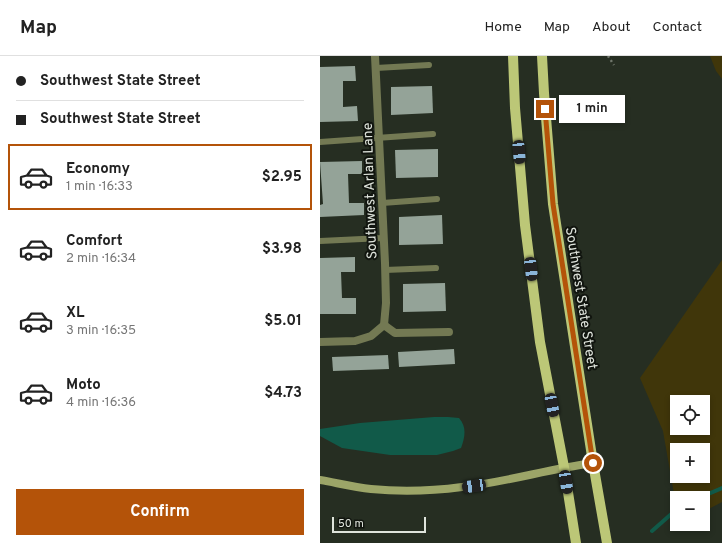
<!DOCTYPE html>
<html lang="en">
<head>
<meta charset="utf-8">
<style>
  :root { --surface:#fff; --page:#f6f6f6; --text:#222; --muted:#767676; --line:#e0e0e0; --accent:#b45309 }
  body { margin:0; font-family:Overpass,sans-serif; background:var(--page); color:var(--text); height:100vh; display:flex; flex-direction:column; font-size:15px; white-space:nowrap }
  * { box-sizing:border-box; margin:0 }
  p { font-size:13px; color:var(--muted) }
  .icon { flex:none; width:22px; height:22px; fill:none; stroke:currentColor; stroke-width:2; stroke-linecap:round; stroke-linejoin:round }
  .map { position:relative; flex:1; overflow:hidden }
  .side { display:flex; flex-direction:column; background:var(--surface); width:320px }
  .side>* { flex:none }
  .top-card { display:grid; align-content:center; height:88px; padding:0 16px; background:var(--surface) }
  .fabs { position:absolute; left:350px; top:339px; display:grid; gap:8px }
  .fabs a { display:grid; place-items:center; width:40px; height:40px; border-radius:0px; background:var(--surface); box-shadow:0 2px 6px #0003; font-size:20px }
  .scale { position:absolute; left:12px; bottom:10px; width:94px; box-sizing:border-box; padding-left:4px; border:2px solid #dfe4dc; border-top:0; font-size:11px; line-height:14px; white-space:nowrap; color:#dfe4dc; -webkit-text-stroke:3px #11150f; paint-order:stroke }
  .end { position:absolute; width:18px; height:18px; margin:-9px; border:5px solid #b45309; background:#fff; box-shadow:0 0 0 2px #fff }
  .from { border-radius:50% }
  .bubble { position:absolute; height:28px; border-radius:0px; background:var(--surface); box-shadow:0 2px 6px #0003; font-size:13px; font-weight:700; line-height:28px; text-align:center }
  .car { position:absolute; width:12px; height:24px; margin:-12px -6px; border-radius:5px; box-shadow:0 0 3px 1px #0007; background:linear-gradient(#222 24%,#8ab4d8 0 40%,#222 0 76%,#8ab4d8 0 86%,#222 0) }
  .top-card b { display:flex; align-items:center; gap:14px; height:38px; font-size:15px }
  .top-card b+b { border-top:1px solid var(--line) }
  .top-card i { width:10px; height:10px; background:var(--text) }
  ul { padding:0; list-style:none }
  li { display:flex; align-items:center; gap:12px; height:66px; margin:0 8px 6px; padding:0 8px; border:2px solid transparent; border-radius:0px }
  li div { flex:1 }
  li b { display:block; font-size:15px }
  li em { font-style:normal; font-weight:700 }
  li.active { border-color:var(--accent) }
  li>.icon { width:36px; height:36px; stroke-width:1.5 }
  .action { display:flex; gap:8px; margin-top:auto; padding:8px 16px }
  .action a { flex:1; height:46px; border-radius:0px; background:var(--accent); color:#fff; font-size:16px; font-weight:700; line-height:46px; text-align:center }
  header { display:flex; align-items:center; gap:24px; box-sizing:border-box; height:56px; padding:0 20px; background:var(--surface); border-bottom:1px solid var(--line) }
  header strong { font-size:19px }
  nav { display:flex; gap:22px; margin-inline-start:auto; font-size:14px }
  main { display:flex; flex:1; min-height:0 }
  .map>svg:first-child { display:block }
  .green { fill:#40360a; fill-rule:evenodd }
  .water { fill:#115a49 }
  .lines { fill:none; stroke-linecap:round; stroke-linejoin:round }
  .stream { stroke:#115a49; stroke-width:4 }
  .building { fill:#94a398 }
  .path { stroke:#71786d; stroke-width:2.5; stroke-dasharray:2 3; stroke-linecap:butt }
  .lane { stroke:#737953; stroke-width:6 }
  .street { stroke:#737953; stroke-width:8 }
  .secondary { stroke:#9ca568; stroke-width:8 }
  .primary { stroke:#bcc777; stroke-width:10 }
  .route { stroke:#b45309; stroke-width:5 }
  .labels { text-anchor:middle; stroke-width:4; stroke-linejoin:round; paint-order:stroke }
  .street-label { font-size:14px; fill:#dfe4dc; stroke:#11150f }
</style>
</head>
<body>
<header>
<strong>Map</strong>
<nav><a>Home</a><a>Map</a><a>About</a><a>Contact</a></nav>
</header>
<main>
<section class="side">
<div class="top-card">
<b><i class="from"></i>Southwest State Street</b>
<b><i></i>Southwest State Street</b>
</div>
<ul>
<li class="active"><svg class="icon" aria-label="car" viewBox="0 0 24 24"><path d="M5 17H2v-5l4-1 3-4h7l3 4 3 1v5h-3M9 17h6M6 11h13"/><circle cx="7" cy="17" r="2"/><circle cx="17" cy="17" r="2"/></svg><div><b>Economy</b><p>1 min · 16:33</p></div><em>$2.95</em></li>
<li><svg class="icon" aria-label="car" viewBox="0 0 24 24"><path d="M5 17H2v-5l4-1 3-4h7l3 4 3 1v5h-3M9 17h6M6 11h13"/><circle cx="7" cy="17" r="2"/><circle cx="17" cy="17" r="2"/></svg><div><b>Comfort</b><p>2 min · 16:34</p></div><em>$3.98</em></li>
<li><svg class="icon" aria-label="car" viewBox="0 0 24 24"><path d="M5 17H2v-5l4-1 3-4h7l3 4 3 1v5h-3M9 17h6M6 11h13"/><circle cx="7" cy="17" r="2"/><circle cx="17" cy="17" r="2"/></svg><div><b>XL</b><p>3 min · 16:35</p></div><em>$5.01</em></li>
<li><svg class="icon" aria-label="car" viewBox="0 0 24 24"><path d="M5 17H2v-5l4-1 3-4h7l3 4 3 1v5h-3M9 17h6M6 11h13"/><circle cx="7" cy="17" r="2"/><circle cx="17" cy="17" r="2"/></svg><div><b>Moto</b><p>4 min · 16:36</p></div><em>$4.73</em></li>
</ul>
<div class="action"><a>Confirm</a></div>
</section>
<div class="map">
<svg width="402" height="487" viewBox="0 0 402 487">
  <rect width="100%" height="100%" fill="#262e22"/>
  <!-- green -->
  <g class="green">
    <path d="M390 0H402V23L396 15Z"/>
    <path d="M402 204V446L383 456V442H357V455L343 375 320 322ZM357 346H383V372H357ZM357 394H383V420H357Z"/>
  </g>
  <!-- water -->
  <path class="water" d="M114 361H128L139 362C147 371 145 381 141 392L133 395 117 399H70L22 392 0 380V373L40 367Z"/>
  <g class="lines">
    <!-- stream -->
    <g class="stream">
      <path d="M379 442 402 432"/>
      <path d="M332 475 357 453"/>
    </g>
  </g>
  <!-- building -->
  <g class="building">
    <path d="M35 10 36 25H23V51L37 50 38 65 0 66V11Z"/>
    <path d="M112 30 113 57 71 59V31Z"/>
    <path d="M118 93V121L76 122 75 94Z"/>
    <path d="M42 105V118H28L29 147H44V159L0 161V149L3 148 0 106Z"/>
    <path d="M122 159 123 188 79 189V161Z"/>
    <path d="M35 201V216H21L22 242H36V258H0V202Z"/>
    <path d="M125 227 126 255 83 256V228Z"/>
    <path d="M134 293 135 308 79 311 78 296Z"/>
    <path d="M68 299 69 313 13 315 12 301Z"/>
  </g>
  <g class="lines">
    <!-- path -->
    <path class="path" d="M288 0 294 9"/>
    <!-- lane -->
    <g class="lane">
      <path d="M56 12 109 9"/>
      <path d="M0 86 113 78"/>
      <path d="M62 147 117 143"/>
      <path d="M0 185 63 182"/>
      <path d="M65 214 116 212"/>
    </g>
    <!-- street -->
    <g class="street">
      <path d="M55 0 65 207 66 247 64 269"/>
      <path d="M0 286 35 285 51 280 64 269 75 277 129 276"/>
    </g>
    <!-- secondary -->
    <path class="secondary" d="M0 424C17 427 34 431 51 433 81 436 112 435 142 431 186 426 229 413 273 407"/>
    <!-- primary -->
    <g class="primary">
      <path d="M193 0 195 52 205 169 220 286 244 411 256 487"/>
      <path d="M222 0 224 37 233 148 273 407 287 487"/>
    </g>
  </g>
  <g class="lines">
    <!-- route -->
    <path class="route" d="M225 53 233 148 273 407"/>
  </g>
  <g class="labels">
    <!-- street labels -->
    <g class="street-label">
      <text transform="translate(49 135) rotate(-92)" y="5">Southwest Arlan Lane</text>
      <text transform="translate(262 242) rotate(81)" y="5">Southwest State Street</text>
    </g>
  </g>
</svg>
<div class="fabs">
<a><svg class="icon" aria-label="locate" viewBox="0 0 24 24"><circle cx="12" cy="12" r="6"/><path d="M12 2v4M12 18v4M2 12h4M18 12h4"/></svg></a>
<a>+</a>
<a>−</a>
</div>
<div class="scale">50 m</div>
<i class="end from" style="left:273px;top:407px"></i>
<i class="end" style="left:225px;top:53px"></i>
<div class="bubble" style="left:239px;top:39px;width:66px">1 min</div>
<i class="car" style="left:199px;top:96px;rotate:175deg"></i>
<i class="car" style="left:211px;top:213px;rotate:173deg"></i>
<i class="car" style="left:232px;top:349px;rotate:169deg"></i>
<i class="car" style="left:246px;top:426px;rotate:171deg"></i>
<i class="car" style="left:154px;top:430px;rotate:262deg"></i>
</div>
</main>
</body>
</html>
